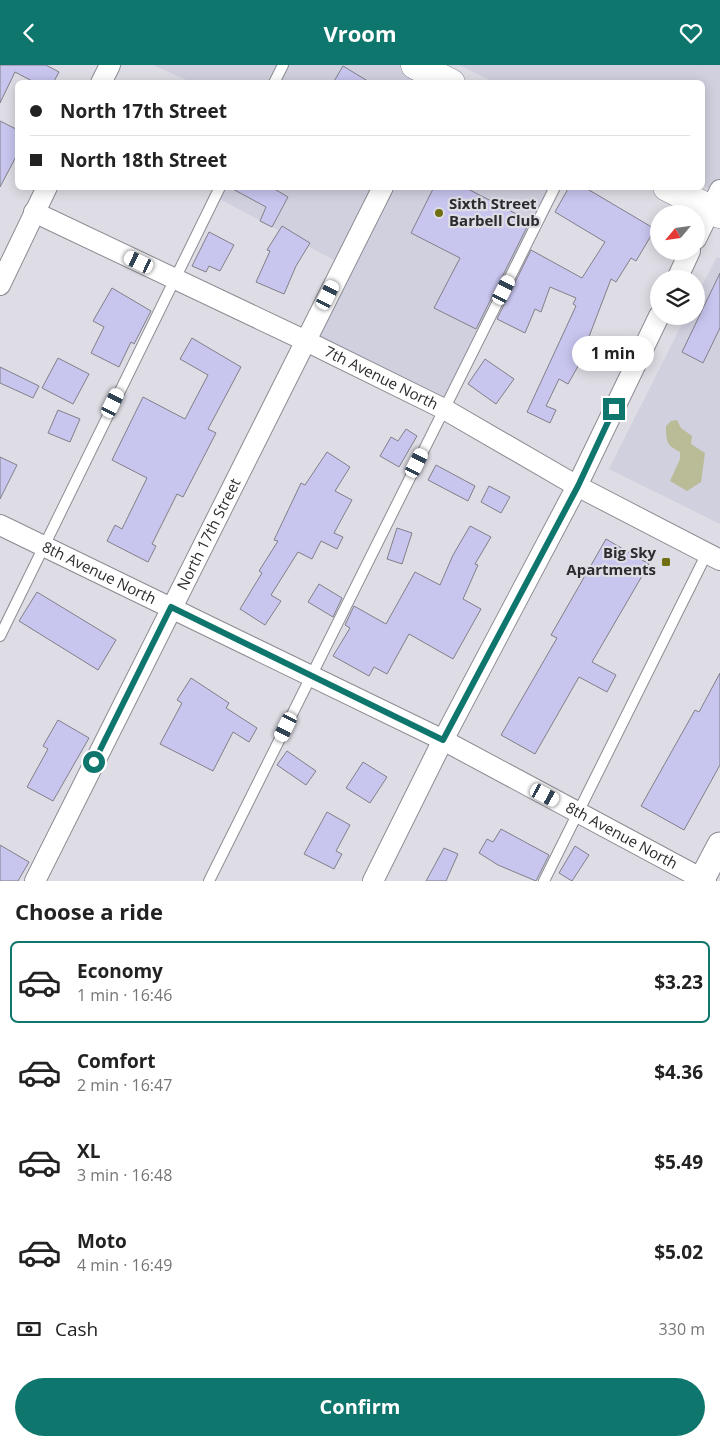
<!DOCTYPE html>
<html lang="en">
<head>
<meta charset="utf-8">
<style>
  :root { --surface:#fff; --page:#f2f2f2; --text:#222; --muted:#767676; --line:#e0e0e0; --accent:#0f766e }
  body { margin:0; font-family:"Open Sans",sans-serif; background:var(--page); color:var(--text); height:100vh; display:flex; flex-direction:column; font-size:19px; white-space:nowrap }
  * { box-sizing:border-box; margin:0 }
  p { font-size:16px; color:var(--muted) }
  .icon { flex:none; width:28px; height:28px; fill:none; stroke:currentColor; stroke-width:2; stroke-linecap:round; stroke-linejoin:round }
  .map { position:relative; height:816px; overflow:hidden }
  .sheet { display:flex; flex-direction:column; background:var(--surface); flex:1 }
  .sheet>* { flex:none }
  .top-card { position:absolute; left:15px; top:15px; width:690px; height:110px; border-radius:8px; box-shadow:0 2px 12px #0003; display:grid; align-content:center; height:110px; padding:0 15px; background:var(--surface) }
  .needle { width:32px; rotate:241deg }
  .buttons { position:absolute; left:650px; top:140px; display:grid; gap:10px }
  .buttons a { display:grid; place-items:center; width:55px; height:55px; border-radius:50%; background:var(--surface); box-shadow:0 2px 12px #0003; font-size:25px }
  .end { position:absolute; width:22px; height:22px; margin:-11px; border:6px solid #0f766e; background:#fff; box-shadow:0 0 0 2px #fff }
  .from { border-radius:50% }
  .bubble { position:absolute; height:35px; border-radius:18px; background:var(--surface); box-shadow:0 2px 12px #0003; font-size:16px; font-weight:700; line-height:35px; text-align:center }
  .car { position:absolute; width:15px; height:30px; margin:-15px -8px; border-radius:6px; box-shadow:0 0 4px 1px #0007; background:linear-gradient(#fff 24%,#345 0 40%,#fff 0 76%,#345 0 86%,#fff 0) }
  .top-card b { display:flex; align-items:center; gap:18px; height:48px; font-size:19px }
  .top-card b+b { border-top:1px solid var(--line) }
  .top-card i { width:12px; height:12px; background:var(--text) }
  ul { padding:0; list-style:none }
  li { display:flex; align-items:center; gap:15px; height:82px; margin:0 10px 8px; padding:0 5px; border:2px solid transparent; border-radius:8px }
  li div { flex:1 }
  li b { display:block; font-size:19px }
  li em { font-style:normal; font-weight:700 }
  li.selected { border-color:var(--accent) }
  li>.icon { width:45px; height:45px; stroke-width:1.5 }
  h2 { padding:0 15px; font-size:22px; line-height:60px }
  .pay { display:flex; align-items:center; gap:12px; height:55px; padding:0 15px; font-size:19px }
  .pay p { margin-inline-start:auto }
  .cta { display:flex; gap:10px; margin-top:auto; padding:10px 15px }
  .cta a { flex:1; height:58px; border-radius:30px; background:var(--accent); color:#fff; font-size:20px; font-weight:700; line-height:58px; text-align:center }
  header { display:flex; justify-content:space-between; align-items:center; height:65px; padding:0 15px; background:var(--accent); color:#fff; font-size:22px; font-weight:700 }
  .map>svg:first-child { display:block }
  .built { fill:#d1d0df }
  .green { fill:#babc98 }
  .building { fill:#c8c5ef; stroke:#818088 }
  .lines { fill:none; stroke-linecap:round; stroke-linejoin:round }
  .service-casing { stroke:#8c8c93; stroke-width:12 }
  .minor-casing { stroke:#8c8c93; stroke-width:22 }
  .tertiary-casing { stroke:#8c8c93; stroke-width:27 }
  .primary-casing { stroke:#8c8c93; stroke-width:29 }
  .service { stroke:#fff; stroke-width:10 }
  .minor { stroke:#fff; stroke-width:20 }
  .tertiary { stroke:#fff; stroke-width:25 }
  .primary { stroke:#fff; stroke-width:28 }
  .route { stroke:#0f766e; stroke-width:6 }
  .poi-dot { fill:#707013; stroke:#dedde5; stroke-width:2 }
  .labels { text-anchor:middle; stroke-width:4.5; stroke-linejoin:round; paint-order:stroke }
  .poi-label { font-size:15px; font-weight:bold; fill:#2c2c2f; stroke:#dedde5; text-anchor:start }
  .street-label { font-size:15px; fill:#2c2c2f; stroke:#dedde5 }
</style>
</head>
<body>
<header><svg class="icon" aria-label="back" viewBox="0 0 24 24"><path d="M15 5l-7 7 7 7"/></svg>Vroom<svg class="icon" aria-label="heart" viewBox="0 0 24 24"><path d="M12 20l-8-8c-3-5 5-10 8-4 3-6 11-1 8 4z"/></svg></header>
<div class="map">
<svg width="720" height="816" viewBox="0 0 720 816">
  <rect width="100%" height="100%" fill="#dedde5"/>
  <!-- built -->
  <g class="built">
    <path d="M153 0H420L456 17H191Z"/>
    <path d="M459 0H720V129L703 120 702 18 494 17Z"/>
    <path d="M220 122 555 123 444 344 306 276 343 200 216 132Z"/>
    <path d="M717 192 720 193V459L609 404 686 251H696V232Z"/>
  </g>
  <!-- green -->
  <path class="green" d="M677 355 681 363 692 371 691 379 705 388 701 417 687 426 670 416 680 394V387C666 380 666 376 666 361L671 356Z"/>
  <!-- building -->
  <g class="building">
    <path d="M0 0H46L59 7 53 18H36L15 7 0 38Z"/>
    <path d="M343 1 371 18H333Z"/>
    <path d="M0 56 18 65V88L0 122Z"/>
    <path d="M229 122H271L288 132 272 162 260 156 266 142Z"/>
    <path d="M434 122H464L530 156 476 264 434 243 460 193 411 168Z"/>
    <path d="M569 122H584L655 164 636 196 631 193 616 217 611 214 577 303 568 319 559 314 546 341 556 345 550 358 527 347 576 241 573 239 576 233 550 222 541 247 535 244 525 268 497 254 531 185 582 213 605 177 555 147Z"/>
    <path d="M282 161 310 178 296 201 284 229 256 217 270 186 267 185Z"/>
    <path d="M209 167 234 180 220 206 209 201 206 207 192 201Z"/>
    <path d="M720 208V263L703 298 682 287Z"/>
    <path d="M112 223 151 246 134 279 131 277 119 302 91 288 104 262 93 256Z"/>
    <path d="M192 273 241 302 208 364 216 368 183 432 177 429 152 479 156 481 148 497 107 476 115 460 122 464 147 413 112 395 143 332 185 354 208 310 180 294Z"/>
    <path d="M58 293 89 309 73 339 42 323Z"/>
    <path d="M485 294 514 314 496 339 468 319Z"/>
    <path d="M0 302 39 321 33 333 0 318Z"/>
    <path d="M58 345 80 354 70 377 48 368Z"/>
    <path d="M406 364 417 371 399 402 380 391 391 372 398 376Z"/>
    <path d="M327 387 350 402 335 426 352 435 334 468 343 472 337 484 321 476 312 494 298 487 271 530 281 536 265 560 240 544 262 508 259 506 278 476 274 475 301 418 305 420Z"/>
    <path d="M0 392 17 400 0 434Z"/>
    <path d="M436 400 475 421 468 436 428 415Z"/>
    <path d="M489 421 510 432 501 448 481 437Z"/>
    <path d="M470 461 491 472 475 499 478 500 463 534 481 544 453 594 409 569 387 609 374 602 369 611 333 591 350 563 345 560 354 541 386 559 415 507 440 520 453 490Z"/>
    <path d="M397 463 412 468 402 499 387 494Z"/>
    <path d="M606 474 649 499 592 597 616 610 607 627 579 612 535 689 501 670 557 573 551 570Z"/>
    <path d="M319 519 342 533 333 552 308 537Z"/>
    <path d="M37 527 116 575 98 605 19 556Z"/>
    <path d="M720 608V700L684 765 641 741 695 645 699 647Z"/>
    <path d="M191 613 229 638 226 643 257 663 249 677 233 667 213 706 160 679 182 638 177 635Z"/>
    <path d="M58 655 89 673 53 736 27 722 48 684 43 681Z"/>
    <path d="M287 686 316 706 306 720 277 700Z"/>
    <path d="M363 697 387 712 370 738 346 723Z"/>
    <path d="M327 747 350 760 336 786 342 789 334 804 304 789Z"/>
    <path d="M501 764 549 790 536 816 498 800 479 788 487 774 493 777Z"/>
    <path d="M0 780 29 797 18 816H0Z"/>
    <path d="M575 781 589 790 572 816 559 808Z"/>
    <path d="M444 783 458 789 446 816H426Z"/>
  </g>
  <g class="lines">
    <!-- service casing -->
    <g class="service-casing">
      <g id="service">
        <path d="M274 18 283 0"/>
        <path d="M0 571 220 122"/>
        <path d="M209 816 555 122"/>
        <path d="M544 816 707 488"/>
      </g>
    </g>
    <!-- minor casing -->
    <g class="minor-casing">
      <g id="minor">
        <path d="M101 18 110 0"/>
        <path id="s1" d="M34 147 306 276 444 344 577 421 720 495"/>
        <path d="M696 174 720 125"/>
        <path d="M677 214 690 186"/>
        <path d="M0 220 47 122"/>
        <path id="s2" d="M0 460 443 675 706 816"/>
        <path id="s3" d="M35 816 383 122"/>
        <path d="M373 816 443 675 577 421 659 251"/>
      </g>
    </g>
    <!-- tertiary casing -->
    <g class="tertiary-casing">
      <path id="tertiary" d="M701 816 720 780"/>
    </g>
    <!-- primary casing -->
    <g class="primary-casing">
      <g id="primary">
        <path d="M415 0 451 18"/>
        <path d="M667 122 720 149"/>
      </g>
    </g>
    <!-- service -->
    <use href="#service" class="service"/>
    <!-- minor -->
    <use href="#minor" class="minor"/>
    <!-- tertiary -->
    <use href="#tertiary" class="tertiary"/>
    <!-- primary -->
    <use href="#primary" class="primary"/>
  </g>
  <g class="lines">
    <!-- route -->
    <path class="route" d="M94 697 171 542 443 675 578 421 614 344"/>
  </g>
  <!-- markers -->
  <g class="poi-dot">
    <circle cx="439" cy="148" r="5"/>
    <rect x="661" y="492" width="10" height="10" rx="2.5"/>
  </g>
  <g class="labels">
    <!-- poi labels -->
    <g class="poi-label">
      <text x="449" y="144">Sixth Street<tspan x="449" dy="17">Barbell Club</tspan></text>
      <text x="656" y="493" text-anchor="end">Big Sky<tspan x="656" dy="17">Apartments</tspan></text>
    </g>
    <!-- street labels -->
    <g class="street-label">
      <text dy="5" stroke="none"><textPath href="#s1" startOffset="385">7th Avenue North</textPath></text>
      <text dy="5" stroke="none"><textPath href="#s3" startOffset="388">North 17th Street</textPath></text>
      <text dy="5" stroke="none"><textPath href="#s2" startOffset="110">8th Avenue North</textPath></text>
      <text dy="5" stroke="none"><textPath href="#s2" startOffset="695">8th Avenue North</textPath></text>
    </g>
  </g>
</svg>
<div class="buttons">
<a><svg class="needle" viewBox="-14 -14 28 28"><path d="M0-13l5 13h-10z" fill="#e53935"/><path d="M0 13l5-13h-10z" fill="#767676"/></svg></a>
<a><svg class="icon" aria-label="layers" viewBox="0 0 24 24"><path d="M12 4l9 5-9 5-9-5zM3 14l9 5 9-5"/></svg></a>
</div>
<i class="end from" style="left:94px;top:697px"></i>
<i class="end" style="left:614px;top:344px"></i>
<div class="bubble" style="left:572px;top:271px;width:82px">1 min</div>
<i class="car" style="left:139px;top:197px;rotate:296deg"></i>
<i class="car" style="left:504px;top:225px;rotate:27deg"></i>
<i class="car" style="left:328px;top:230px;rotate:27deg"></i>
<i class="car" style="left:113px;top:338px;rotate:26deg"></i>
<i class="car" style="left:417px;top:398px;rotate:27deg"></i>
<i class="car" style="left:286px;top:662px;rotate:206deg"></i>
<i class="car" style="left:545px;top:730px;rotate:118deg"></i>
<div class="top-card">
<b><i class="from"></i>North 17th Street</b>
<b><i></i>North 18th Street</b>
</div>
</div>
<section class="sheet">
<h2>Choose a ride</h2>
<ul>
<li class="selected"><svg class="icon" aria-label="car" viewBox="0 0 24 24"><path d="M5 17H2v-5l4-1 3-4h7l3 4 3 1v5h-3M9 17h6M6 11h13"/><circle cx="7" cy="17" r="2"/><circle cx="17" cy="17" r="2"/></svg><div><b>Economy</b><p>1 min · 16:46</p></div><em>$3.23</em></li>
<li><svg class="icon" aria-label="car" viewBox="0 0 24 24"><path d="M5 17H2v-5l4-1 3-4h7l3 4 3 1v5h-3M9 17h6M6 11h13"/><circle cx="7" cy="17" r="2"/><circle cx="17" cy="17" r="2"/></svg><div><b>Comfort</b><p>2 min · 16:47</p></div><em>$4.36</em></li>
<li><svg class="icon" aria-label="car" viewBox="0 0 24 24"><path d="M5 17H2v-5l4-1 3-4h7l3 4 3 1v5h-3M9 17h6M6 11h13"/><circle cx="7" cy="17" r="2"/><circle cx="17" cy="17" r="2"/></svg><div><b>XL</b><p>3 min · 16:48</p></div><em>$5.49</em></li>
<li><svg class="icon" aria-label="car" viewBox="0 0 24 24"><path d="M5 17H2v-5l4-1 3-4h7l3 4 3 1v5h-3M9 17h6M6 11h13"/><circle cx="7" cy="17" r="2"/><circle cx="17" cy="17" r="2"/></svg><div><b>Moto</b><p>4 min · 16:49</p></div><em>$5.02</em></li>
</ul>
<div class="pay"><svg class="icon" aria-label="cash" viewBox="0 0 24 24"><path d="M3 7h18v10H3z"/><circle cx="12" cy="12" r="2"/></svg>Cash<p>330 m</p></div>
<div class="cta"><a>Confirm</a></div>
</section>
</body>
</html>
